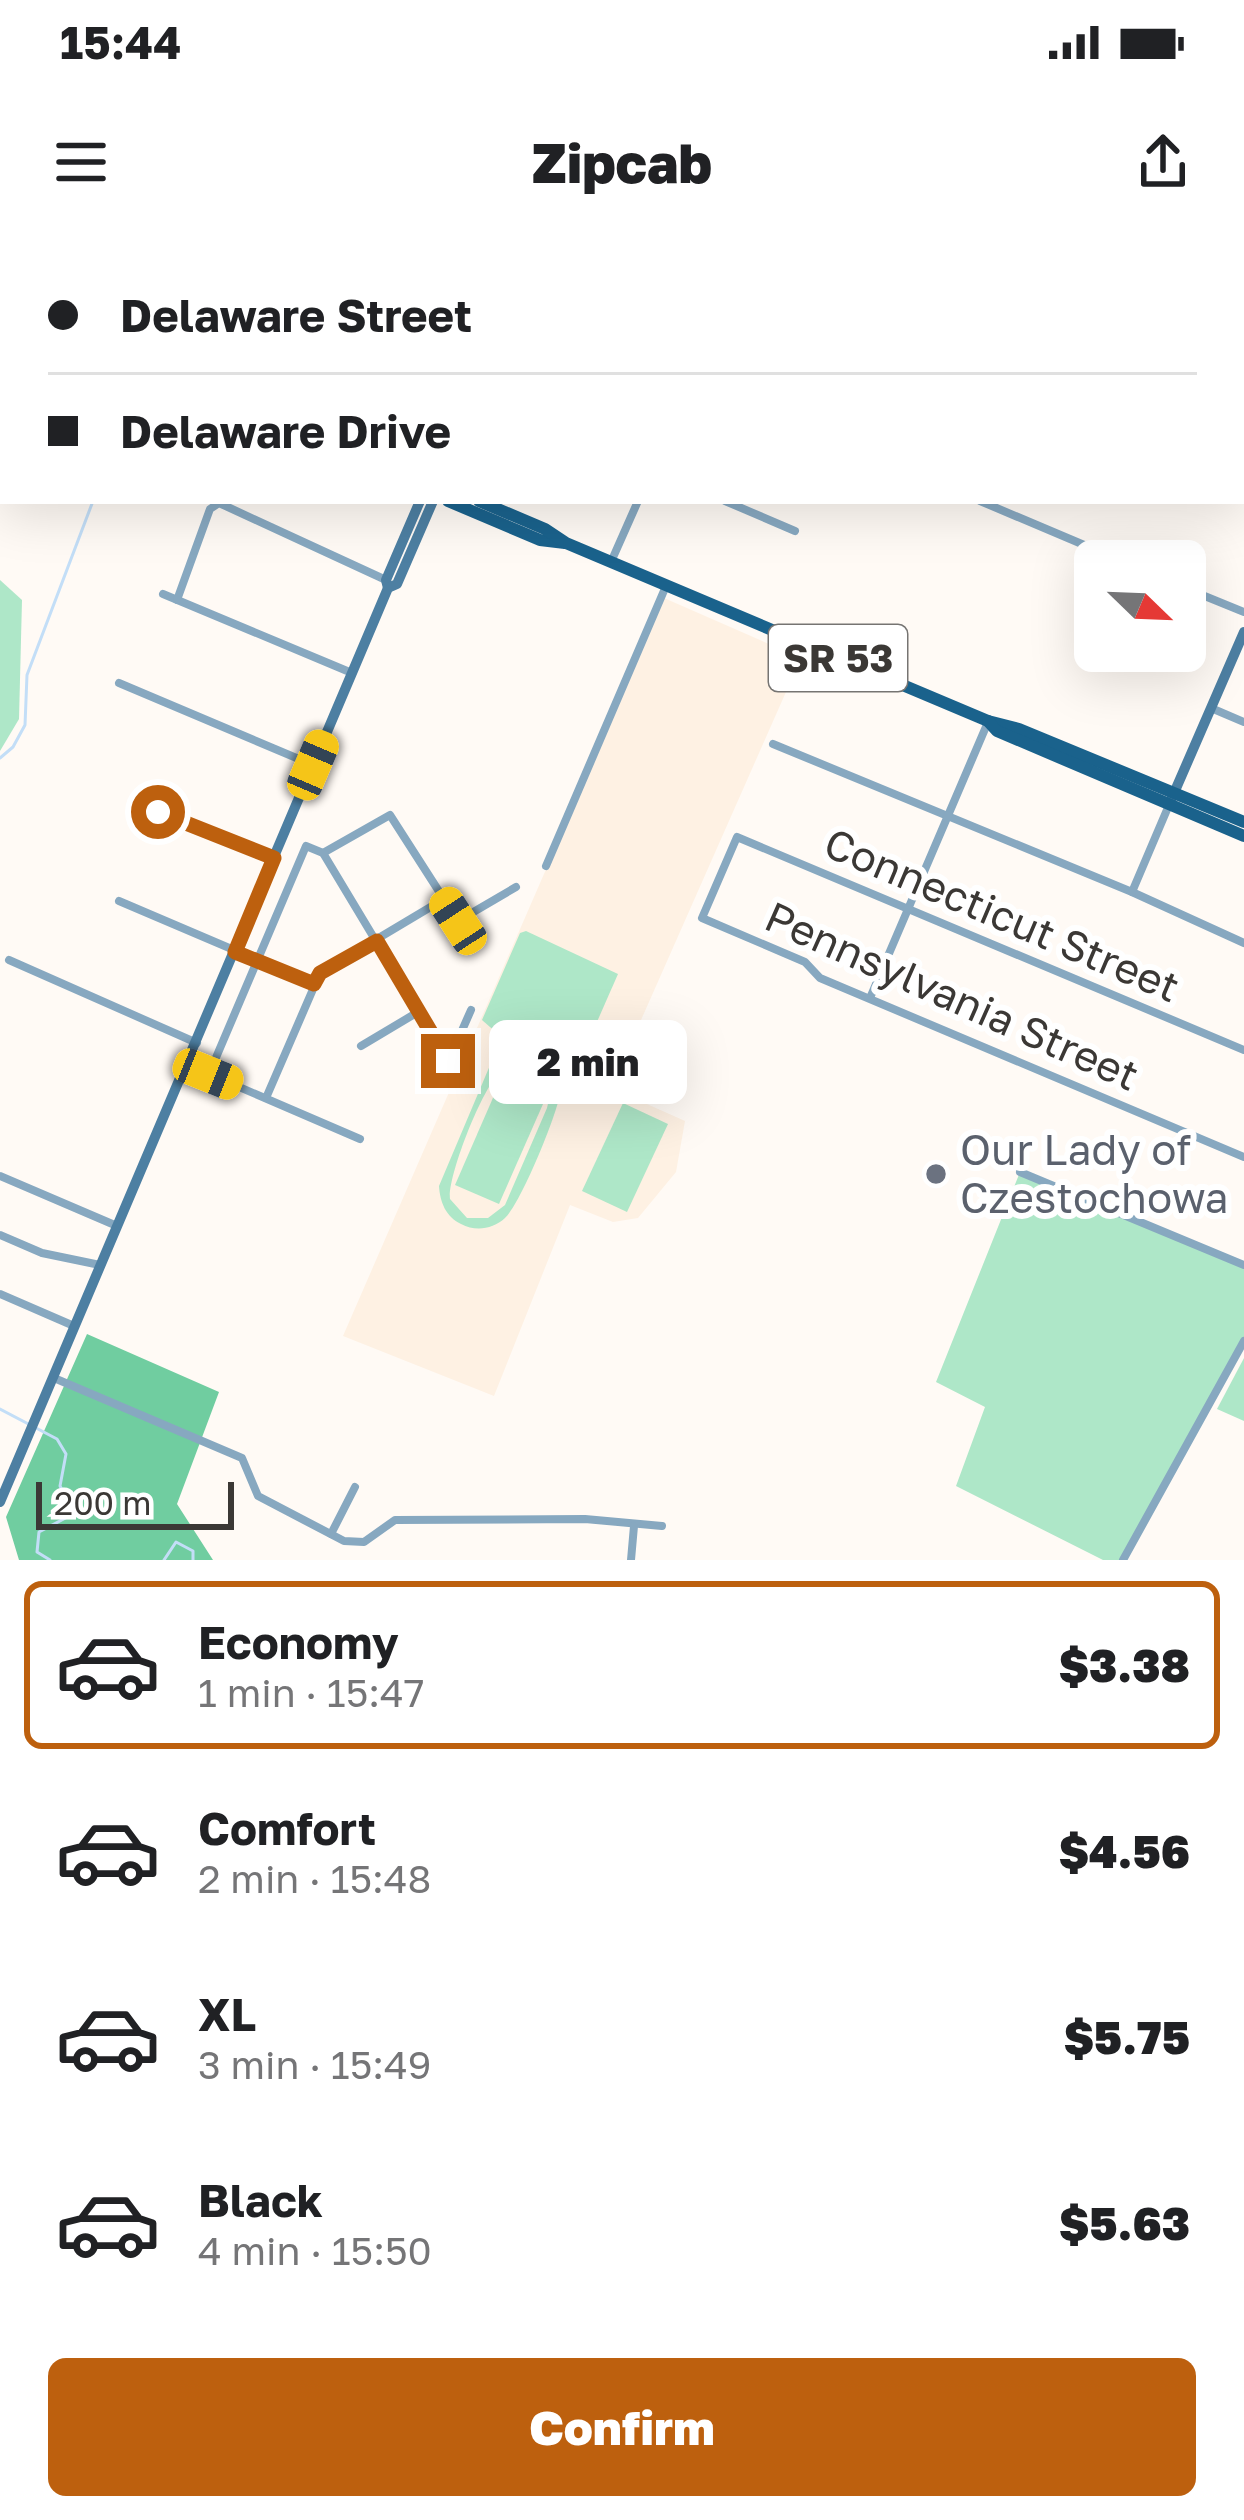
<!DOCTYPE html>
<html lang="en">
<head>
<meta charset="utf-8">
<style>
  :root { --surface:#fff; --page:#f6f6f6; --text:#202124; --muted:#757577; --line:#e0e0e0; --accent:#bd600e }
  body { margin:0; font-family:"Golos Text",sans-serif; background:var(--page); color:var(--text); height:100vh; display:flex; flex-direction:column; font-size:45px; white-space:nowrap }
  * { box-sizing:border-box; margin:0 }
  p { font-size:39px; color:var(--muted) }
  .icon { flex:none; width:66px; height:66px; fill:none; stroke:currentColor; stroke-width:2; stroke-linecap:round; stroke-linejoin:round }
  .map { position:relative; height:1320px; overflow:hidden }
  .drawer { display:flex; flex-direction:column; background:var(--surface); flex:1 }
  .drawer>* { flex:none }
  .banner { position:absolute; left:0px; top:0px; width:1245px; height:264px; box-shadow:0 12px 48px #0002; display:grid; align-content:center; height:264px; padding:0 48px; background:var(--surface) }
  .needle { width:78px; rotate:113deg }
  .buttons { position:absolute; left:1074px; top:300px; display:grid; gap:24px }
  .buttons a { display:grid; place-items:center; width:132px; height:132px; border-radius:18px; background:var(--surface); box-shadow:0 12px 48px #0002; font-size:60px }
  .scale { position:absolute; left:36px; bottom:30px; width:198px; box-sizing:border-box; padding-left:12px; border:6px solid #3b3835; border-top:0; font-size:33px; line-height:42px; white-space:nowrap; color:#3b3835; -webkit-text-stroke:9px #fff; paint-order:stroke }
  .end { position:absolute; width:54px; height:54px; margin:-27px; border:15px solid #bd600e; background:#fff; box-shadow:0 0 0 6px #fff }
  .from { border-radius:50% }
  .bubble { position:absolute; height:84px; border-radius:18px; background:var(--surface); box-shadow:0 12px 48px #0002; font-size:39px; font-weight:800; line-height:84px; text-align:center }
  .car { position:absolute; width:36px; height:72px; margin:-36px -18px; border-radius:15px; box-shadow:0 0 9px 3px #0007; background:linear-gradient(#f5c518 24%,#345 0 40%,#f5c518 0 76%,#345 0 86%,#f5c518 0) }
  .banner b { display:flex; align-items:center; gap:42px; height:114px; font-size:45px }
  .banner b+b { border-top:3px solid var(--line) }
  .banner i { width:30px; height:30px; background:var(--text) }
  ul { padding:21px 0 0; list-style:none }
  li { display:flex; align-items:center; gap:36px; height:168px; margin:0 24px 18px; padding:0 24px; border:6px solid transparent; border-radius:18px }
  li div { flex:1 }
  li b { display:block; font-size:45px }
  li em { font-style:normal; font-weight:800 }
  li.on { border-color:var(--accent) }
  li>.icon { width:108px; height:108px; stroke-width:1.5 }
  .primary-button { display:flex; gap:24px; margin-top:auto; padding:24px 48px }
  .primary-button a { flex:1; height:138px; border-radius:18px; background:var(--accent); color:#fff; font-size:48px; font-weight:800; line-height:138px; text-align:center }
  .status { display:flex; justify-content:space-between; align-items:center; height:84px; padding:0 60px; background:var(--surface); direction:ltr }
  .status svg { height:33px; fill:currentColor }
  header { display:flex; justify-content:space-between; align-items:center; height:156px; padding:0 48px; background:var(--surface); font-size:54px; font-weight:800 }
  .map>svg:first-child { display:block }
  .built { fill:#fef1e3 }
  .green { fill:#aee7c8; fill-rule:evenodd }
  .forest { fill:#70cda0 }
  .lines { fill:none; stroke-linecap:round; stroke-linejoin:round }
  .stream { stroke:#c3def7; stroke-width:3 }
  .street { stroke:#87a8c0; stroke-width:8 }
  .secondary { stroke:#4d7fa2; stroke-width:10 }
  .primary { stroke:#1a628c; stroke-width:12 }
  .route { stroke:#bd600e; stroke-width:15 }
  .worship-dot { fill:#6b7280; stroke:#fff; stroke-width:4.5 }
  .labels { text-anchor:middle; stroke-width:12; stroke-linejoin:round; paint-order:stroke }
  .shield { fill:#fff; stroke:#767472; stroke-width:3 }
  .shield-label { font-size:39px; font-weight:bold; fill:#3b3835 }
  .street-label { font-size:42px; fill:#3b3835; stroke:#fff }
  .worship-label { font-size:42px; fill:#5b616d; stroke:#fff; text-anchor:start }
</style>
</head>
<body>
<div class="status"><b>15:44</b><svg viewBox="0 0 49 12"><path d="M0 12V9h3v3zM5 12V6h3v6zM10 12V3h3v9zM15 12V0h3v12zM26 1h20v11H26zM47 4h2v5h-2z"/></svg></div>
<header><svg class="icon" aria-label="menu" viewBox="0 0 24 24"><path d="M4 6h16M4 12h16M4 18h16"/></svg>Zipcab<svg class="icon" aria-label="share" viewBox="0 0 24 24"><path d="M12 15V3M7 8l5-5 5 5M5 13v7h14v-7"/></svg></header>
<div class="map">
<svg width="1244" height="1320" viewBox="0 0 1244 1320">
  <rect width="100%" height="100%" fill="#fffaf5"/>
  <!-- built -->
  <path class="built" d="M664 358 801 418 611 848 685 881 676 932 638 978 613 982 570 965 494 1156 343 1096Z"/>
  <!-- green -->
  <g class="green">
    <path d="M0 340 22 360 19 479 0 511Z"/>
    <path d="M526 691 618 734 589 800C544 822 520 814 482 780L520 693Z"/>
    <path d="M499 804 507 807 502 821C532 812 555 826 559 858 555 879 520 965 505 978 493 989 476 992 461 984 446 977 440 962 439 946ZM526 827C545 834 552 849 547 868L505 965 488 978H467L450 959C447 938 482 848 499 834 507 827 515 826 526 827Z"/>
    <path d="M499 844 543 864 499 964 455 945Z"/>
    <path d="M623 863 668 884 627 972 582 951Z"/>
    <path d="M1020 932 1244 1025V1101L1123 1320H1103L956 1246 985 1167 936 1142Z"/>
    <path d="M1244 1118V1181L1217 1169Z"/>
  </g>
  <!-- forest -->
  <path class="forest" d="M87 1094 219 1152 177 1264 213 1320H19L6 1277Z"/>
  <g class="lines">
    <!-- stream -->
    <g class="stream">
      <path d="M101 0 103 3"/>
      <path d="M0 518 13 507 25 485 27 435 93 261"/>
      <path d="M0 1169 57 1199 66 1214 60 1246 75 1273 39 1292 37 1312 50 1320"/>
      <path d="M164 1320 176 1302 193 1311V1320"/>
    </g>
    <!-- street -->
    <g class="street">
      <path d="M621 0 628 3"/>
      <path d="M1171 0 1178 3"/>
      <path d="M1242 30 1244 31"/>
      <path d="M1242 255 1244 256"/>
      <path d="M725 261 795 291"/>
      <path d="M980 261 1122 321"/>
      <path d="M611 322 638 261"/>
      <path d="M1185 348 1244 372"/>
      <path d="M163 354 352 433"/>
      <path d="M177 360 210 269 219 263 386 340"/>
      <path d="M119 443 313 525"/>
      <path d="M1211 468 1244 482"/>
      <path d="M773 504 1132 652 1244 703"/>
      <path d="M158 572 273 618"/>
      <path d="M323 613 390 575 458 681 516 647"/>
      <path d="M546 626 666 346"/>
      <path d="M1132 652 1169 565"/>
      <path d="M119 661 314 744"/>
      <path d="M9 720 197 803"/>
      <path d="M870 758 988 482"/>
      <path d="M361 806 418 772"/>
      <path d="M1244 810 737 597 702 678 805 722 820 738 1244 917"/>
      <path d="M449 820 471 770"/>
      <path d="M266 858 320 733 444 659"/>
      <path d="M360 899 209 834 306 606 323 613 448 821"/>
      <path d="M1020 932 1244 1025"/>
      <path d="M0 936 117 986"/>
      <path d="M0 995 42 1013 100 1025"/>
      <path d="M0 1054 74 1086"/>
      <path d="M54 1138 242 1218 258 1256 344 1301 364 1302 395 1280 585 1279 662 1286"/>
      <path d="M331 1294 355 1247"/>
      <path d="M631 1320 634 1286"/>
      <path d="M1123 1320 1244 1101"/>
    </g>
    <!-- secondary -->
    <g class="secondary">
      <path d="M538 3 539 0"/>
      <path d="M388 348 386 340 420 261"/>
      <path d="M1171 560 1244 392"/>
      <path d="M0 1262 352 433 388 348 397 344 433 261"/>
    </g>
    <!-- primary -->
    <g class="primary">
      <path d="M0 64 3 65"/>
      <path d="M448 261 540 300 565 303"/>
      <path d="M479 261 545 289 566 303 988 481 1019 489 1244 582"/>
      <path d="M988 481 997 491 1244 596"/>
    </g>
  </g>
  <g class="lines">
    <!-- route -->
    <path class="route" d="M158 572 274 618 235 712 314 744 320 733 377 701 448 821"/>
  </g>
  <!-- markers -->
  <circle class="worship-dot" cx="936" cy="934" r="12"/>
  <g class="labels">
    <!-- shield labels -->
    <rect class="shield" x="769" y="385" width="138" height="66" rx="9"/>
    <g class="shield-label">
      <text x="838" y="432">SR 53</text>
    </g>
    <!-- street labels -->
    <g class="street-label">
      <text transform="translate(1002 675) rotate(23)" y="15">Connecticut Street</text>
      <text transform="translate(952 756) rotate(24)" y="15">Pennsylvania Street</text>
    </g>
    <!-- worship labels -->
    <g class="worship-label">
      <text x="960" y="925">Our Lady of<tspan x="960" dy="48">Czestochowa</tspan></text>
    </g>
  </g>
</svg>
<div class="buttons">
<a><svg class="needle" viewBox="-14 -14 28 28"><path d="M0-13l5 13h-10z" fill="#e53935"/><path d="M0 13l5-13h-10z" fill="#757577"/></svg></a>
</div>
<div class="scale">200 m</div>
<i class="end from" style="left:158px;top:572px"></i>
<i class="end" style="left:448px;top:821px"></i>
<div class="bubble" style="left:489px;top:780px;width:198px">2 min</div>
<i class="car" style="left:313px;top:525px;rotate:23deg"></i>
<i class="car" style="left:458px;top:681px;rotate:327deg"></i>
<i class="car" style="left:208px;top:834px;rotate:112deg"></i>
<div class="banner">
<b><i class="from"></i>Delaware Street</b>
<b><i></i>Delaware Drive</b>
</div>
</div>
<section class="drawer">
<ul>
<li class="on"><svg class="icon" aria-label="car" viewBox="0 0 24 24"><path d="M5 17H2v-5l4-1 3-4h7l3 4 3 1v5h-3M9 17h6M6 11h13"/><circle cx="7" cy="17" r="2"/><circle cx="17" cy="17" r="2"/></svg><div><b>Economy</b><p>1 min · 15:47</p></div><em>$3.38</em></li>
<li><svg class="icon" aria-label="car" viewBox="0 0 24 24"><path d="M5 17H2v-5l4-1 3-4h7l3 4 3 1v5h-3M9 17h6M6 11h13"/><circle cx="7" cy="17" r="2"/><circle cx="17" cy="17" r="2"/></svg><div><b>Comfort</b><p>2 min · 15:48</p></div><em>$4.56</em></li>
<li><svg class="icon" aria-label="car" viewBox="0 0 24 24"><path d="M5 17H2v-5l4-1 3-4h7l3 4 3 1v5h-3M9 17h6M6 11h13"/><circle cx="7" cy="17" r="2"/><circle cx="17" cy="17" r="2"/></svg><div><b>XL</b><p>3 min · 15:49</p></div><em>$5.75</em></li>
<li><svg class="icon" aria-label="car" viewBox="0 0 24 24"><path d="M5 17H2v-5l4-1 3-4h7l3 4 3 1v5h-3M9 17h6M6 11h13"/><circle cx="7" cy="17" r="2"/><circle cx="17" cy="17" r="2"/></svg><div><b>Black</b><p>4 min · 15:50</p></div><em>$5.63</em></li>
</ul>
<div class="primary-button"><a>Confirm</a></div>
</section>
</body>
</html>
